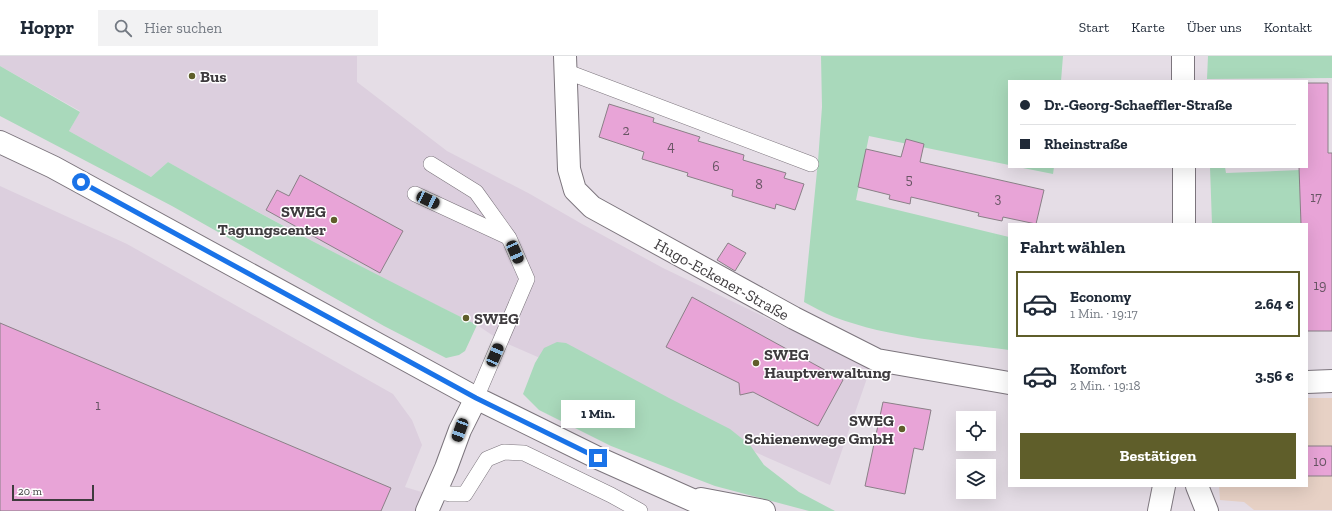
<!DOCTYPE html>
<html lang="de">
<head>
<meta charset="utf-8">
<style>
  :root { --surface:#fff; --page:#f2f2f3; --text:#1f2937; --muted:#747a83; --line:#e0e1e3; --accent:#5f5e2a }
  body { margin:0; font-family:"Zilla Slab",serif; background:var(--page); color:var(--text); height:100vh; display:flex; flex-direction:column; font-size:15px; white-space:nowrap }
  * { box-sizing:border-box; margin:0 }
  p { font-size:13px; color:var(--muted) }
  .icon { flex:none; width:22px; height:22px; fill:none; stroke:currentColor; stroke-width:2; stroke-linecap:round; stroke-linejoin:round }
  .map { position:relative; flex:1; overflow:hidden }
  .panel { position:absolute; left:1008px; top:167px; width:300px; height:264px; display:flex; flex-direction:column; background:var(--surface); border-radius:0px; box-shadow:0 4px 16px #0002 }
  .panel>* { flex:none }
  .hud { position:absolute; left:1008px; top:24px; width:300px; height:88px; border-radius:0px; box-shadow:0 4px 16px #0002; display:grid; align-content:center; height:88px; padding:0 12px; background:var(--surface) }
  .buttons { position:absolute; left:956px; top:355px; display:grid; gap:8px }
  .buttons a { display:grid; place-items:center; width:40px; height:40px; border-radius:0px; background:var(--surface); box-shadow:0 4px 16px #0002; font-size:20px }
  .scale { position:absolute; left:12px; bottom:10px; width:82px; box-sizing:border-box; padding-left:4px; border:2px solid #3e3b3e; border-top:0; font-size:11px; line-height:14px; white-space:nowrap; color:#3e3b3e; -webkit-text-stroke:3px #fff; paint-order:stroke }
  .end { position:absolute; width:18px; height:18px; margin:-9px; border:5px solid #1a73e8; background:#fff; box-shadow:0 0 0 2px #fff }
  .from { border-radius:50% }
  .bubble { position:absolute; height:28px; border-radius:0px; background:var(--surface); box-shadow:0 4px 16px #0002; font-size:13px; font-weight:700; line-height:28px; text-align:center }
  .car { position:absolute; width:12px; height:24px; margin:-12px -6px; border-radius:5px; box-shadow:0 0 3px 1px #0007; background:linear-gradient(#222 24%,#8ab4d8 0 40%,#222 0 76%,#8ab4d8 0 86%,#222 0) }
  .hud b { display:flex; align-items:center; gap:14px; height:38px; font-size:15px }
  .hud b+b { border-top:1px solid var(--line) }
  .hud i { width:10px; height:10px; background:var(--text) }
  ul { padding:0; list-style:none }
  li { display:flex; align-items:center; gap:12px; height:66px; margin:0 8px 6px; padding:0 4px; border:2px solid transparent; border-radius:0px }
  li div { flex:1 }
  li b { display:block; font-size:15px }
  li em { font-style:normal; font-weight:700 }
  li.current { border-color:var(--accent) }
  li>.icon { width:36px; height:36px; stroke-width:1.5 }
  h2 { padding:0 12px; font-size:18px; line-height:48px }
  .primary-button { display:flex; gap:8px; margin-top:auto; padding:8px 12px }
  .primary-button a { flex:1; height:46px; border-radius:0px; background:var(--accent); color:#fff; font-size:16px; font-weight:700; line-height:46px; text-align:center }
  header { display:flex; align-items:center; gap:24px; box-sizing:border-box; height:56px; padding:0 20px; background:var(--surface); border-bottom:1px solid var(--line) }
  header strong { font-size:19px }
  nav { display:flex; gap:22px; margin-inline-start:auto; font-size:14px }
  .search { width:280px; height:36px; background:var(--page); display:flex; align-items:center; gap:10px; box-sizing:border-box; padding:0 14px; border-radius:0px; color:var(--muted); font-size:15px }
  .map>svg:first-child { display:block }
  .commercial { fill:#e7d1c5 }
  .built { fill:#dccfde }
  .green { fill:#a9d9bb }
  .building { fill:#e8a4d7; stroke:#8a8087 }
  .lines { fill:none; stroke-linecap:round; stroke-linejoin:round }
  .lane-casing { stroke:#7c757d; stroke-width:16 }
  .street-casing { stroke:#7c757d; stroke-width:24 }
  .secondary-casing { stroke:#7c757d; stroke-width:24 }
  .lane { stroke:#fff; stroke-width:15 }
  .street { stroke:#fff; stroke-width:22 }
  .secondary { stroke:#fff; stroke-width:22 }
  .route { stroke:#1a73e8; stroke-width:5 }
  .poi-dot { fill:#5f5e2a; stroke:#fff; stroke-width:1.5 }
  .labels { text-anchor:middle; stroke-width:3; stroke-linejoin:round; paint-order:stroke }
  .number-label { font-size:14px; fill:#685564 }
  .poi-label { font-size:16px; font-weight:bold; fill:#3e3b3e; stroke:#fff; text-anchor:start }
  .street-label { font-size:16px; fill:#3e3b3e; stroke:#fff }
</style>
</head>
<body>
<header>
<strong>Hoppr</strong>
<div class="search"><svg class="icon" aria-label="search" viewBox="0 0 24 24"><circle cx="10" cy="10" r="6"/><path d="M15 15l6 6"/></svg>Hier suchen</div>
<nav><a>Start</a><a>Karte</a><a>Über uns</a><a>Kontakt</a></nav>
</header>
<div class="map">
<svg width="1332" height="455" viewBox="0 0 1332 455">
  <rect width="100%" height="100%" fill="#e5dde6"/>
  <!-- commercial -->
  <path class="commercial" d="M1307 342H1332V454H1254L1244 446 1220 444 1219 430H1307Z"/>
  <!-- built -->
  <g class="built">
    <path d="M0 0H357V26L447 95 530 138 582 168 663 212 787 272 874 302 830 429 501 285 477 269 378 220 217 134 168 106 151 121 69 75 80 55 0 10Z"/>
    <path d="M0 130 127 188 393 338 412 364 422 389 405 431 445 443 439 455H0Z"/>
  </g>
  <!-- green -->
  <g class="green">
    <path d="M821 0H1063L1061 25H1009V109L869 80 856 144 1009 181V294C951 286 890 282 834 261 824 257 814 251 804 246L818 105 822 51Z"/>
    <path d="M1208 0H1332V22L1207 23Z"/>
    <path d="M0 10 80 56 69 75 151 121 168 106C269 164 373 217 477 269L465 295 459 299 446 302 384 270 172 150 0 60Z"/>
    <path d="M1018 111H1054L1053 118Z"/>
    <path d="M1210 111H1225L1226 117 1300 114 1301 168H1212Z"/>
    <path d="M557 286 566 287 669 342 730 373 750 389 764 409 799 436 835 455H809L715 430 611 390 539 354 523 338 535 307 544 292Z"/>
  </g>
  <!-- building -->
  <g class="building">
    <path d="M1307 27H1328V97H1332V275H1307V168H1301L1299 111H1307Z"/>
    <path d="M609 48 654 62 653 66 700 81 698 85 744 99 743 104 786 117 784 122 804 128 795 154 776 148 775 153 732 140 733 134 687 120 688 117 642 103 644 96 599 81Z"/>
    <path d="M906 83 924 88 920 106 1044 134 1036 168 1003 161 1002 165 978 160 979 157 911 141 910 148 889 143 890 139 858 131 866 93 901 101Z"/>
    <path d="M300 119 403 175 380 217 266 154 277 134 289 140Z"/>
    <path d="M728 187 746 197 735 215 717 204Z"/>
    <path d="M692 241 843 324 818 370 753 336 740 339 739 327 666 291Z"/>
    <path d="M0 267 391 432 381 455H0Z"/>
    <path d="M883 346 931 354 923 394 914 392 905 438 865 430Z"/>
    <rect x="1307" y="390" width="25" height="30"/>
  </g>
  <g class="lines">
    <!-- lane casing -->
    <g class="lane-casing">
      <g id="lane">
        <path d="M565 15 811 108"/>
        <path d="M431 108 476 136 509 182 527 223 476 342"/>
        <path d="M415 138 508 181"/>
        <path d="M436 435 450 438H465L487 403 504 396 524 397 611 439 640 455"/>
      </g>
    </g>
    <!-- street casing -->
    <g class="street-casing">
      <g id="street">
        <path d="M565 0 569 113 575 134 592 151 794 262 877 304 1009 327"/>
        <path d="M1307 326 1332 325"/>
        <path d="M427 455 446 412 460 374 476 342"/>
      </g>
    </g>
    <!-- secondary casing -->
    <g class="secondary-casing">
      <g id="secondary">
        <path d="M1183 0V25"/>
        <path d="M0 86 53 111 476 342 598 402 717 455"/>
        <path d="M1184 111V168"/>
        <path d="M1197 430 1207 455"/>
        <path d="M701 443 764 455"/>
        <path d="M1159 455 1164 430"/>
      </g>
    </g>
    <!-- lane -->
    <use href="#lane" class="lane"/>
    <!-- street -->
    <use href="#street" class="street"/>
    <!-- secondary -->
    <use href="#secondary" class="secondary"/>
  </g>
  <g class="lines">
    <!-- route -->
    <path class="route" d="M81 126 476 342 598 402"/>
  </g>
  <!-- markers -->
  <g class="poi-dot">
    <circle cx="192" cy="20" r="4"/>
    <circle cx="334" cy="164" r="4"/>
    <circle cx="466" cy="262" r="4"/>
    <circle cx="756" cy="307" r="4"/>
    <circle cx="902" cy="373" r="4"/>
  </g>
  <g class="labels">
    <!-- number labels -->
    <g class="number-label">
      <text x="626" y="79">2</text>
      <text x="671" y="95">4</text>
      <text x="716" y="115">6</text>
      <text x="909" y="128">5</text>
      <text x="759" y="133">8</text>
      <text x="1316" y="146">17</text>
      <text x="998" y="147">3</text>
      <text x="1320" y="234">19</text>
      <text x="98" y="354">1</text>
      <text x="1320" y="410">10</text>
    </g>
    <!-- poi labels -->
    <g class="poi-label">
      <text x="200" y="26">Bus</text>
      <text x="326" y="161" text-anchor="end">SWEG<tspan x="326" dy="18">Tagungscenter</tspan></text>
      <text x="474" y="268">SWEG</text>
      <text x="764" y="304">SWEG<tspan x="764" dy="18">Hauptverwaltung</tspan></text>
      <text x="894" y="370" text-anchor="end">SWEG<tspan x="894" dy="18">Schienenwege GmbH</tspan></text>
    </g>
    <!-- street labels -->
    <g class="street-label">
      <text transform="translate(722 223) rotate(29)" y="6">Hugo-Eckener-Straße</text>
    </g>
  </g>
</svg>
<div class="buttons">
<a><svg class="icon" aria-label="locate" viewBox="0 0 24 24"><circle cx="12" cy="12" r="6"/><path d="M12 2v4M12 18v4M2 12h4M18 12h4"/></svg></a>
<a><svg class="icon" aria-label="layers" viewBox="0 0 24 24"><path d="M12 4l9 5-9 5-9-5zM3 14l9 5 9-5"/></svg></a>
</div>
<div class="scale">20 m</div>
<i class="end from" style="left:81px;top:126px"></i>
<i class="end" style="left:598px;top:402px"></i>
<div class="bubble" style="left:561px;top:344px;width:74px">1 Min.</div>
<i class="car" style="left:428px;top:144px;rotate:115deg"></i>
<i class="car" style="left:515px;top:196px;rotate:156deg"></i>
<i class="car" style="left:495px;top:299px;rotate:23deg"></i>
<i class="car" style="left:460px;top:374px;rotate:200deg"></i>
<div class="hud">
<b><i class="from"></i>Dr.-Georg-Schaeffler-Straße</b>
<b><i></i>Rheinstraße</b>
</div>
<section class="panel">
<h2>Fahrt wählen</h2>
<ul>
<li class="current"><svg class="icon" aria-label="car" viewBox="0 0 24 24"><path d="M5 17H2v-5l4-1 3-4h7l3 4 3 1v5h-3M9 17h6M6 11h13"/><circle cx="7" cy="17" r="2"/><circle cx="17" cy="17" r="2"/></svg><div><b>Economy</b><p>1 Min. · 19:17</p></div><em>2.64 €</em></li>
<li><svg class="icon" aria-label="car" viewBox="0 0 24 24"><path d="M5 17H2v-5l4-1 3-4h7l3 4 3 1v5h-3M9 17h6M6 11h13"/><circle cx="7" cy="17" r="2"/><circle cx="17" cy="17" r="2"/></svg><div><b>Komfort</b><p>2 Min. · 19:18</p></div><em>3.56 €</em></li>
</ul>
<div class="primary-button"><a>Bestätigen</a></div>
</section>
</div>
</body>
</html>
